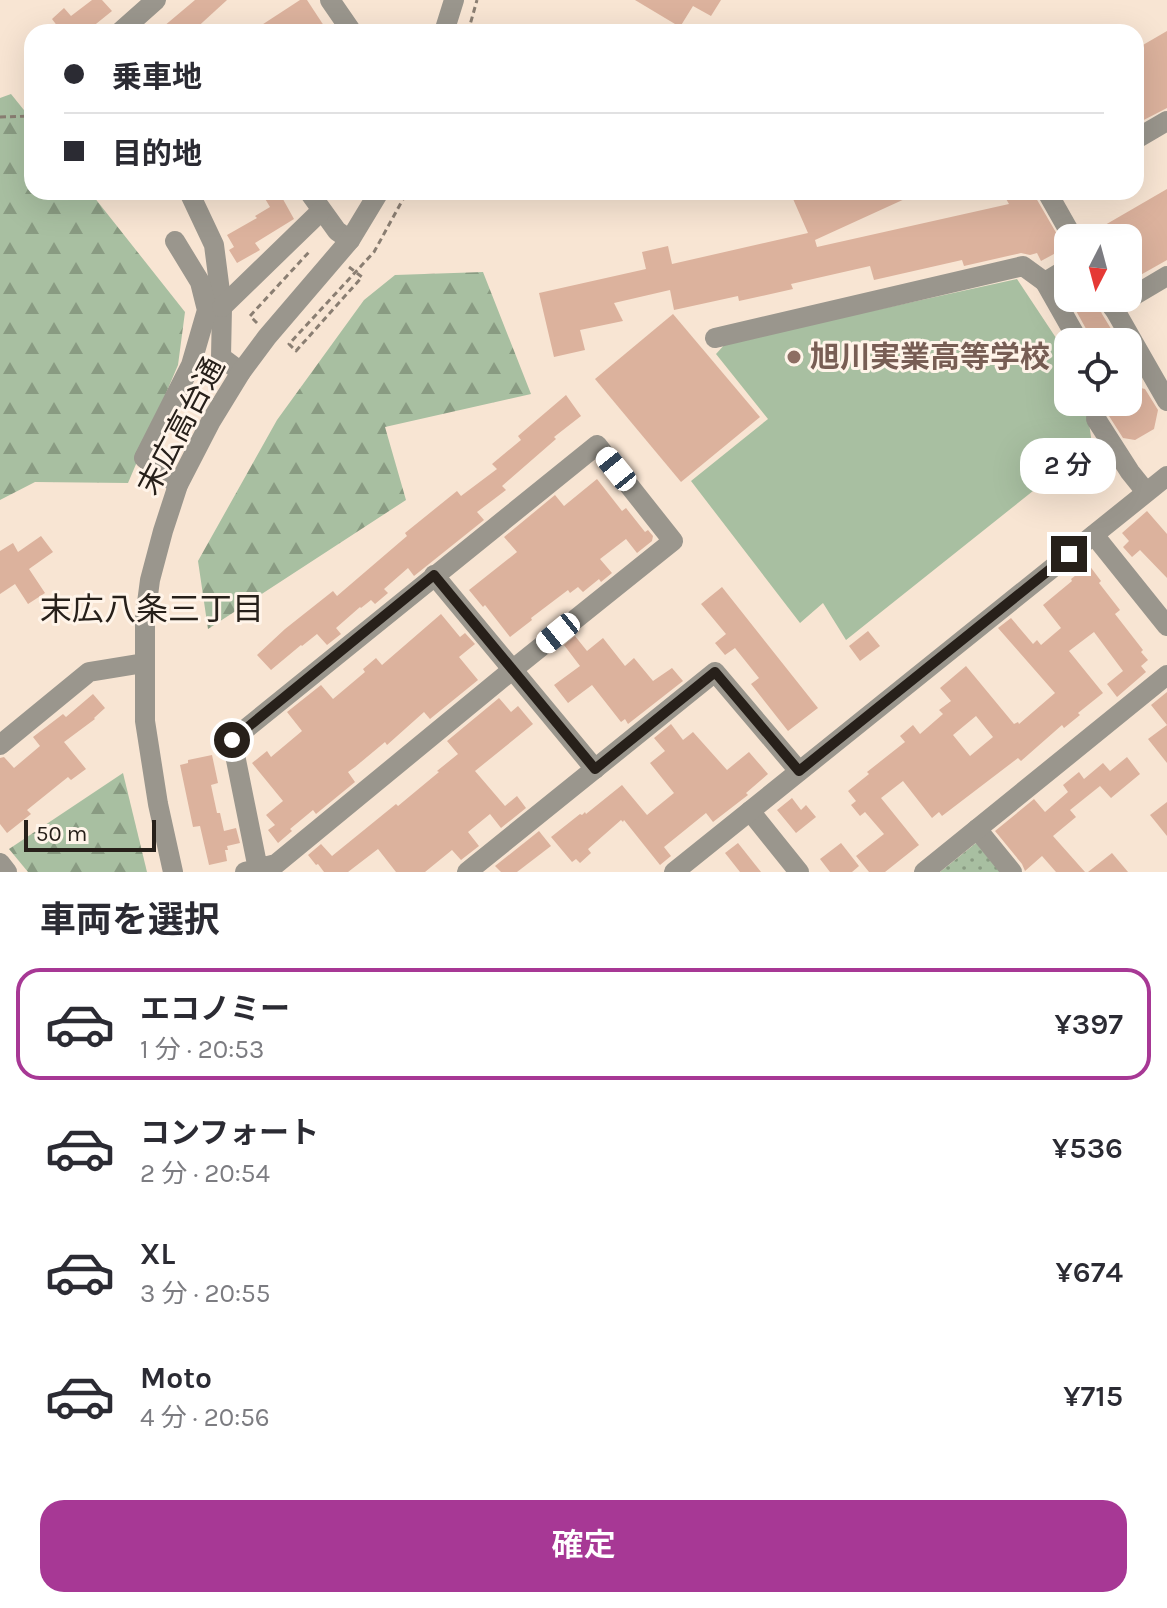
<!DOCTYPE html>
<html lang="ja">
<head>
<meta charset="utf-8">
<style>
  :root { --surface:#fff; --page:#f7f7f7; --text:#2b2b33; --muted:#7c7c81; --line:#e1e1e2; --accent:#a73895 }
  body { margin:0; font-family:Karla,"Noto Sans JP",sans-serif; background:var(--page); color:var(--text); height:100vh; display:flex; flex-direction:column; font-size:30px; white-space:nowrap }
  * { box-sizing:border-box; margin:0 }
  p { font-size:26px; color:var(--muted) }
  .icon { flex:none; width:44px; height:44px; fill:none; stroke:currentColor; stroke-width:2; stroke-linecap:round; stroke-linejoin:round }
  .map { position:relative; height:872px; overflow:hidden }
  .drawer { display:flex; flex-direction:column; background:var(--surface); flex:1 }
  .drawer>* { flex:none }
  .guide { position:absolute; left:24px; top:24px; width:1120px; height:176px; border-radius:24px; box-shadow:0 8px 32px #0002; display:grid; align-content:center; height:176px; padding:0 40px; background:var(--surface) }
  .needle { width:52px; rotate:186deg }
  .controls { position:absolute; left:1054px; top:224px; display:grid; gap:16px }
  .controls a { display:grid; place-items:center; width:88px; height:88px; border-radius:16px; background:var(--surface); box-shadow:0 8px 32px #0002; font-size:40px }
  .scale { position:absolute; left:24px; bottom:20px; width:132px; box-sizing:border-box; padding-left:8px; border:4px solid #27201a; border-top:0; font-size:22px; line-height:28px; white-space:nowrap; color:#27201a; -webkit-text-stroke:6px #fff4e9; paint-order:stroke }
  .end { position:absolute; width:36px; height:36px; margin:-18px; border:10px solid #27201a; background:#fff; box-shadow:0 0 0 4px #fff }
  .from { border-radius:50% }
  .bubble { position:absolute; height:56px; border-radius:24px; background:var(--surface); box-shadow:0 8px 32px #0002; font-size:26px; font-weight:600; line-height:56px; text-align:center }
  .car { position:absolute; width:24px; height:48px; margin:-24px -12px; border-radius:10px; box-shadow:0 0 6px 2px #0007; background:linear-gradient(#fff 24%,#345 0 40%,#fff 0 76%,#345 0 86%,#fff 0) }
  .guide b { display:flex; align-items:center; gap:28px; height:76px; font-size:30px }
  .guide b+b { border-top:2px solid var(--line) }
  .guide i { width:20px; height:20px; background:var(--text) }
  ul { padding:0; list-style:none }
  li { display:flex; align-items:center; gap:24px; height:112px; margin:0 16px 12px; padding:0 24px; border:4px solid transparent; border-radius:24px }
  li div { flex:1 }
  li b { display:block; font-size:30px }
  li em { font-style:normal; font-weight:600 }
  li.active { border-color:var(--accent) }
  li>.icon { width:72px; height:72px; stroke-width:1.5 }
  h2 { padding:0 40px; font-size:36px; line-height:96px }
  .cta { display:flex; gap:16px; margin-top:auto; padding:16px 40px }
  .cta a { flex:1; height:92px; border-radius:24px; background:var(--accent); color:#fff; font-size:32px; font-weight:600; line-height:92px; text-align:center }
  .map>svg:first-child { display:block }
  .forest { fill:url(#forest-firs) }
  .park { fill:url(#park-dots) }
  .garden { fill:#a8bfa1 }
  .building { fill:#dcb29d; fill-rule:evenodd }
  .lines { fill:none; stroke-linecap:round; stroke-linejoin:round }
  .path { stroke:#8a7e72; stroke-width:3; stroke-dasharray:6 4; stroke-linecap:butt }
  .minor { stroke:#9a968d; stroke-width:20 }
  .route { stroke:#27201a; stroke-width:10 }
  .education-dot { fill:#8d6e63; stroke:#fff4e9; stroke-width:3 }
  .labels { text-anchor:middle; stroke-width:6; stroke-linejoin:round; paint-order:stroke }
  .education-label { font-size:30px; font-weight:bold; fill:#785e54; stroke:#fff4e9; text-anchor:start }
  .street-label { font-size:30px; fill:#27201a; stroke:#fff4e9 }
  .neighbourhood-label { font-size:32px; fill:#27201a; stroke:#fff4e9 }
</style>
</head>
<body>
<div class="map">
<svg width="1167" height="872" viewBox="0 0 1167 872">
  <defs>
    <pattern id="forest-firs" width="22" height="20" patternUnits="userSpaceOnUse" patternTransform="scale(2)"><rect width="22" height="20" fill="#a8bfa1"/><path d="M5 1l3.5 6h-7zM16 11l3.5 6h-7z" fill="#899b82"/></pattern>
    <pattern id="park-dots" width="8" height="8" patternUnits="userSpaceOnUse" patternTransform="scale(2)"><rect width="8" height="8" fill="#a8bfa1"/><path d="M2 2h.1M6 6h.1" fill="none" stroke="#899b82" stroke-width="1.8" stroke-linecap="round"/></pattern>
  </defs>
  <rect width="100%" height="100%" fill="#f8e5d3"/>
  <!-- forest -->
  <g class="forest">
    <path d="M11 94 32 120V192H90L185 312 178 365 128 483 35 482 0 500V98Z"/>
    <path d="M483 272 531 394 385 427 406 500 208 629 198 561 277 420 364 300 395 275Z"/>
    <path d="M123 773 147 872H28L9 849Z"/>
  </g>
  <!-- park -->
  <path class="park" d="M976 843 1000 872H940Z"/>
  <!-- garden -->
  <path class="garden" d="M1017 279 1068 356V402H1086L1092 444 846 640 823 603 800 623 691 481 768 419 716 354 726 343Z"/>
  <!-- building -->
  <g class="building">
    <path d="M92 0H102L112 11 86 32H52L58 27 52 19 64 8 71 16Z"/>
    <path d="M195 0H227L192 32H157Z"/>
    <path d="M300 0H307L328 32H251Z"/>
    <path d="M635 0H721L711 16 693 6 680 27Z"/>
    <path d="M1167 31V108L1136 124V49Z"/>
    <path d="M1167 189V260L1128 282V238H1086V236Z"/>
    <path d="M261 192H279L294 219 255 243 260 250 237 263 229 250 234 247 227 235 257 218 255 216 270 207Z"/>
    <path d="M790 192H920L815 240 817 247 1009 204 1002 192H1034L1036 198 1065 248 1041 261 1037 253 1030 255 1021 253 964 266 962 260 874 280 870 266 791 284 793 289 739 301 738 296 674 310 670 290 614 303 623 321 580 330 585 350 554 357 539 293 646 269 642 252 668 246 672 264 808 233Z"/>
    <path d="M1069 298H1095L1102 314 1113 332 1092 342 1090 336Z"/>
    <path d="M673 314 760 417 681 482 595 379Z"/>
    <path d="M1128 385 1145 389 1158 410 1154 429 1135 440 1123 438 1109 416 1111 402H1128Z"/>
    <path d="M566 395 581 416 554 437 556 439 502 486 506 490 477 512 484 520 414 576 408 568 384 589 388 593 375 604 371 600 361 608 360 607 336 628 341 634 327 645 317 634 302 646 301 645 271 670 257 655 285 629 333 591 337 596 407 536 405 533 457 491 461 496 497 469 492 464 521 440 518 436Z"/>
    <path d="M597 479 622 511 626 508 645 532 648 530 653 536 652 541 637 553 626 539 600 559 612 573 601 582 599 579 583 592 578 587 570 593 568 590 531 618 532 620 510 637 485 605 483 607 469 590 517 552 504 537 555 495 564 506Z"/>
    <path d="M1147 511 1167 534V578L1140 550 1132 557 1123 547 1129 541 1122 533Z"/>
    <path d="M41 536 53 552 29 569 45 593 28 604 15 584 0 594V551L13 543 18 552Z"/>
    <path d="M1089 565 1101 581 1099 583 1120 610 1115 614 1143 650 1141 652 1148 660 1141 666 1146 672 1117 697 1107 684 1123 671 1094 632 1069 651 1103 693 1078 713 1080 715 1064 728 1062 725 1021 761 1018 758 942 816 939 812 932 818 903 781 881 798 919 845 885 872H869L856 856 884 834 865 812 860 816 851 805 856 801 848 791 869 774 867 772 905 742 900 736 913 725 920 734 943 714 939 710 951 701 940 688 966 666 1014 724 1018 722 1019 724 1055 693 998 628 1011 618 1033 644 1037 640 1041 645 1061 628 1043 605 1072 581 1071 579ZM976 716 993 737 970 756 953 735Z"/>
    <path d="M722 587 818 708 788 731 751 684 759 678 735 648 725 655 715 643 726 634 701 604Z"/>
    <path d="M441 614 460 637 465 633 475 644 459 657 478 680 430 719 424 712 387 745 385 742 355 767 348 772 355 782 316 814 313 810 290 829 292 831 278 843 268 830 275 825 266 815 283 801 252 763 267 751 271 757 302 731 287 712 321 685 333 699 365 672 363 669 376 658 382 665Z"/>
    <path d="M868 631 880 646 860 661 849 646Z"/>
    <path d="M575 636 587 651 603 638 625 666 634 658 653 681 672 668 683 681 628 724 625 719 621 722 592 685 568 703 554 685 580 666 564 645Z"/>
    <path d="M1167 692V763L1148 739 1167 725 1151 705Z"/>
    <path d="M93 694 105 708 94 718 95 719 64 742 86 769 71 780 68 777 27 810 31 814 7 833 0 824V758L4 757 14 768 40 746 33 737 63 714 66 717Z"/>
    <path d="M499 698 511 712 518 706 533 724 475 771 505 806 517 796 526 808 501 828 490 814 468 832 479 846 461 860 452 850 425 872H396L378 849 348 872H324L318 864 316 865 308 855 321 844 332 856 396 804 398 806 439 772 437 771 458 754 447 741Z"/>
    <path d="M671 724 683 740 693 732 727 770 749 752 768 774 746 793 748 795 713 822 706 813 664 847 671 856 660 865 624 820 623 822 621 820 588 849 591 853 580 863 576 859 572 862 551 837 580 814 582 815 585 812 586 814 622 785 647 815 674 793 650 763 665 751 654 738Z"/>
    <path d="M212 755 218 783 211 785 217 813H220L224 831 236 828 240 843 227 846 228 850H225L227 861 209 865 200 826 193 827 180 765 188 763V760Z"/>
    <path d="M1127 757 1140 774 1111 798 1100 786 1070 810 1076 817 1053 836 1085 872H1056L1042 856 1025 871 1022 864 995 831 1034 799 1045 812 1068 792 1063 785 1079 772 1084 779 1103 763 1110 771Z"/>
    <path d="M792 798 801 810 806 805 816 817 796 833 777 810Z"/>
    <path d="M1167 802V836L1150 815Z"/>
    <path d="M539 831 551 846 517 872H501L495 866Z"/>
    <path d="M738 843 761 872H740L725 853Z"/>
    <path d="M841 843 859 866 852 872H830L820 859Z"/>
    <path d="M1112 853 1128 872H1088Z"/>
  </g>
  <g class="lines">
    <!-- path -->
    <g class="path">
      <path d="M468 32 477 0"/>
      <path d="M28 116 30 100 32 98"/>
      <path d="M0 117 32 116"/>
      <path d="M349 267 362 277 296 351 289 344 374 252 407 192"/>
      <path d="M257 323 250 316 309 252"/>
    </g>
    <!-- minor -->
    <g class="minor">
      <path d="M330 0 352 32"/>
      <path d="M120 32 156 0"/>
      <path d="M444 32 454 0"/>
      <path d="M1136 139 1167 121"/>
      <path d="M189 192 214 245 222 307 221 357 241 372"/>
      <path d="M309 192 337 231 350 240"/>
      <path d="M1047 192 1073 238"/>
      <path d="M175 241 200 282 207 310 191 365 144 458 178 485"/>
      <path d="M1045 282 1079 342"/>
      <path d="M1108 298 1167 401"/>
      <path d="M222 307 321 211"/>
      <path d="M1113 308 1167 276"/>
      <path d="M715 338 1023 266 1045 282 1068 268"/>
      <path d="M1098 402 1096 419 1130 472 1146 492"/>
      <path d="M1094 535 1167 626"/>
      <path d="M434 575 595 769"/>
      <path d="M0 745 89 672 144 663"/>
      <path d="M750 811 799 872"/>
      <path d="M977 829 1012 872"/>
      <path d="M0 863 7 872"/>
      <path d="M173 872 158 804 145 721V618L150 580 163 531 178 485 211 421 241 372 267 337 350 240 379 192"/>
      <path d="M245 872 276 864 512 670 673 541 597 445 232 740 258 869"/>
      <path d="M467 872 715 672 799 771"/>
      <path d="M674 872 1167 476"/>
      <path d="M924 872 1167 675"/>
    </g>
  </g>
  <g class="lines">
    <!-- route -->
    <path class="route" d="M232 740 434 575 595 769 715 672 799 771 1069 554"/>
  </g>
  <!-- markers -->
  <circle class="education-dot" cx="794" cy="357" r="8"/>
  <g class="labels">
    <!-- education labels -->
    <g class="education-label">
      <text x="810" y="367">旭川実業高等学校</text>
    </g>
    <!-- street labels -->
    <g class="street-label">
      <text transform="translate(181 426) rotate(-62)" y="10">末広高台通</text>
    </g>
    <!-- neighbourhood labels -->
    <g class="neighbourhood-label">
      <text x="152" y="620">末広八条三丁目</text>
    </g>
  </g>
</svg>
<div class="controls">
<a><svg class="needle" viewBox="-14 -14 28 28"><path d="M0-13l5 13h-10z" fill="#e53935"/><path d="M0 13l5-13h-10z" fill="#7c7c81"/></svg></a>
<a><svg class="icon" aria-label="locate" viewBox="0 0 24 24"><circle cx="12" cy="12" r="6"/><path d="M12 2v4M12 18v4M2 12h4M18 12h4"/></svg></a>
</div>
<div class="scale">50 m</div>
<i class="end from" style="left:232px;top:740px"></i>
<i class="end" style="left:1069px;top:554px"></i>
<div class="bubble" style="left:1020px;top:438px;width:96px">2 分</div>
<i class="car" style="left:616px;top:469px;rotate:321deg"></i>
<i class="car" style="left:558px;top:633px;rotate:231deg"></i>
<div class="guide">
<b><i class="from"></i>乗車地</b>
<b><i></i>目的地</b>
</div>
</div>
<section class="drawer">
<h2>車両を選択</h2>
<ul>
<li class="active"><svg class="icon" aria-label="car" viewBox="0 0 24 24"><path d="M5 17H2v-5l4-1 3-4h7l3 4 3 1v5h-3M9 17h6M6 11h13"/><circle cx="7" cy="17" r="2"/><circle cx="17" cy="17" r="2"/></svg><div><b>エコノミー</b><p>1 分 · 20:53</p></div><em>¥397</em></li>
<li><svg class="icon" aria-label="car" viewBox="0 0 24 24"><path d="M5 17H2v-5l4-1 3-4h7l3 4 3 1v5h-3M9 17h6M6 11h13"/><circle cx="7" cy="17" r="2"/><circle cx="17" cy="17" r="2"/></svg><div><b>コンフォート</b><p>2 分 · 20:54</p></div><em>¥536</em></li>
<li><svg class="icon" aria-label="car" viewBox="0 0 24 24"><path d="M5 17H2v-5l4-1 3-4h7l3 4 3 1v5h-3M9 17h6M6 11h13"/><circle cx="7" cy="17" r="2"/><circle cx="17" cy="17" r="2"/></svg><div><b>XL</b><p>3 分 · 20:55</p></div><em>¥674</em></li>
<li><svg class="icon" aria-label="car" viewBox="0 0 24 24"><path d="M5 17H2v-5l4-1 3-4h7l3 4 3 1v5h-3M9 17h6M6 11h13"/><circle cx="7" cy="17" r="2"/><circle cx="17" cy="17" r="2"/></svg><div><b>Moto</b><p>4 分 · 20:56</p></div><em>¥715</em></li>
</ul>
<div class="cta"><a>確定</a></div>
</section>
</body>
</html>
